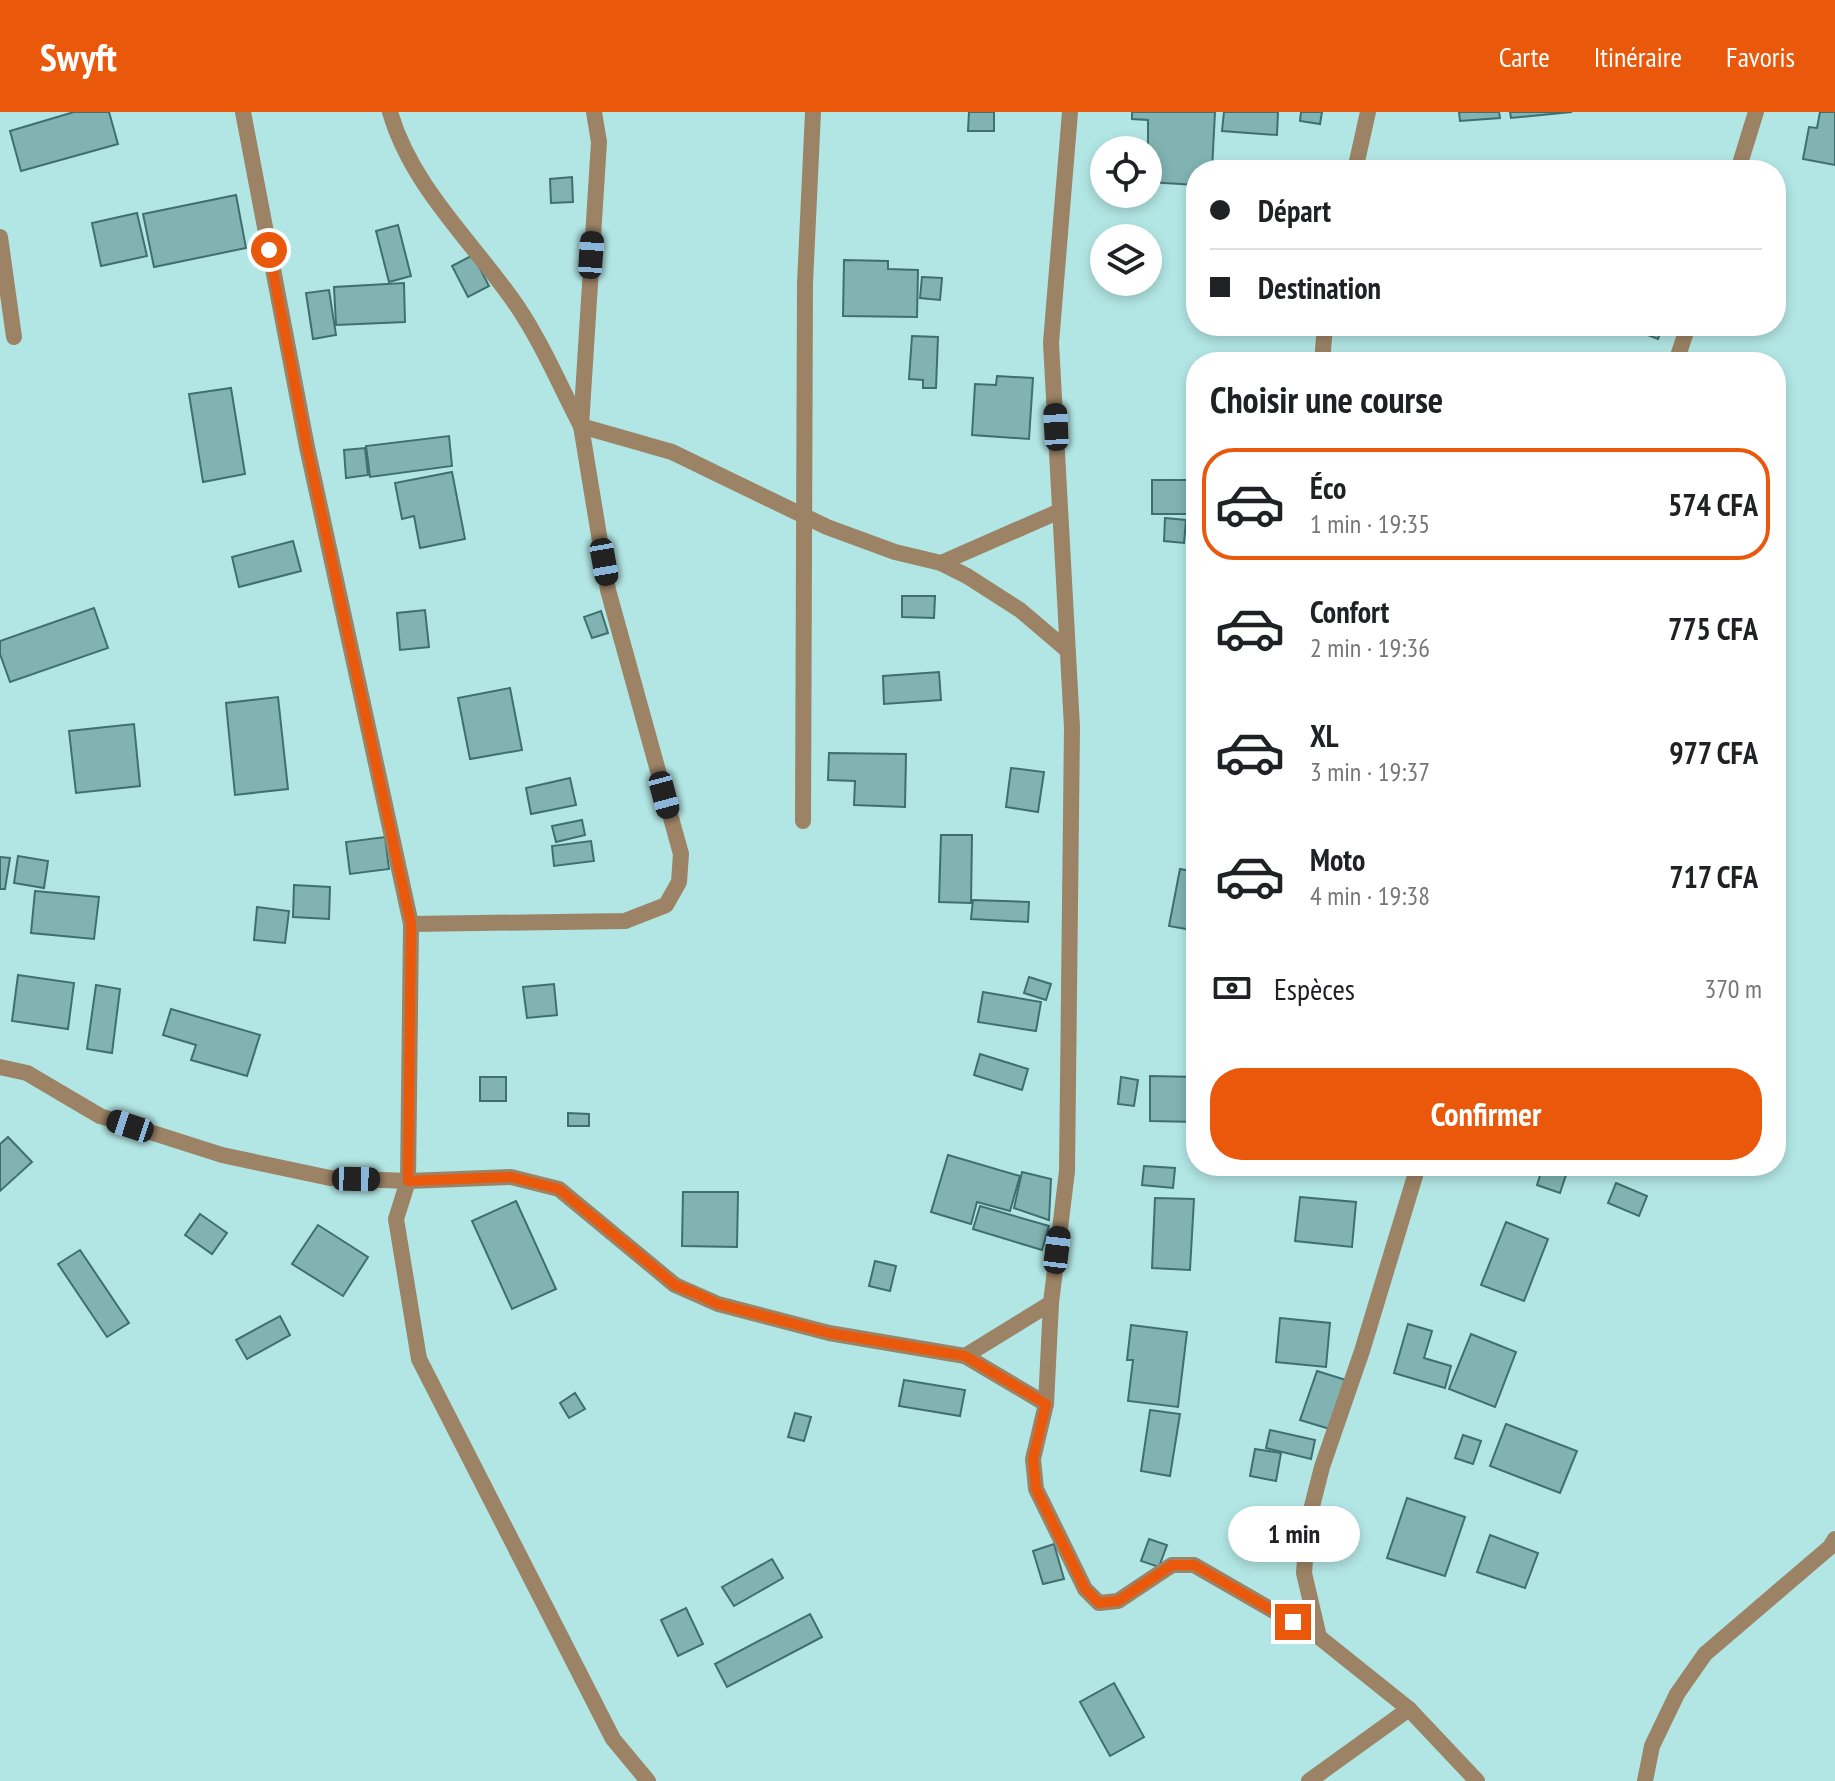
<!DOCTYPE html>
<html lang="fr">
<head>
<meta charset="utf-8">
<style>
  :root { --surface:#fff; --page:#f2f2f2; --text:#202124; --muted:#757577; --line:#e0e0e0; --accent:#ea580c }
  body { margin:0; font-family:"PT Sans Narrow",sans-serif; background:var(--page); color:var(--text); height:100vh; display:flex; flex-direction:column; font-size:30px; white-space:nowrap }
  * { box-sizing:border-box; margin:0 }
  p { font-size:26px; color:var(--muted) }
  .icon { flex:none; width:44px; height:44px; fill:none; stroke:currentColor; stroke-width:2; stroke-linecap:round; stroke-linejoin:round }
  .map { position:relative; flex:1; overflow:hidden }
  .side { position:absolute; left:1186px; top:240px; width:600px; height:824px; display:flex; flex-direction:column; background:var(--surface); border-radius:32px; box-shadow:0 4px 12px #0003 }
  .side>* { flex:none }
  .banner { position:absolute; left:1186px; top:48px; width:600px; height:176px; border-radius:32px; box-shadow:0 4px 12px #0003; display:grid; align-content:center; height:176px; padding:0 24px; background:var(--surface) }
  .controls { position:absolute; left:1090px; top:24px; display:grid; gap:16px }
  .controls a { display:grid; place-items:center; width:72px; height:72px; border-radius:50%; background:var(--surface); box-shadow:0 4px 12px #0003; font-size:40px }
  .end { position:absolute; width:36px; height:36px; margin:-18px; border:10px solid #ea580c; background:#fff; box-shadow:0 0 0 4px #fff }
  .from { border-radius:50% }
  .bubble { position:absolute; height:56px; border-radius:28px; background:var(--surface); box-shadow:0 4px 12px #0003; font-size:26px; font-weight:700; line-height:56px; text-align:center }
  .car { position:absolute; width:24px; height:48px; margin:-24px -12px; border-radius:10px; box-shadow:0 0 6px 2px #0007; background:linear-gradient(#222 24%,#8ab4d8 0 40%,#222 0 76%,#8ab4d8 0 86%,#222 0) }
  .banner b { display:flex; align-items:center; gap:28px; height:76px; font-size:30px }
  .banner b+b { border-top:2px solid var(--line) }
  .banner i { width:20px; height:20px; background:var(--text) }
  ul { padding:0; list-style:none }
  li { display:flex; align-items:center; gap:24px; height:112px; margin:0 16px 12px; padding:0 8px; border:4px solid transparent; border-radius:32px }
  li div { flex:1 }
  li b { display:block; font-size:30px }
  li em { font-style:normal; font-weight:700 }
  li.active { border-color:var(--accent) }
  li>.icon { width:72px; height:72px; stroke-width:1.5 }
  h2 { padding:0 24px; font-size:36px; line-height:96px }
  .pay { display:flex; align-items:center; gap:20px; height:88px; padding:0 24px; font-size:30px }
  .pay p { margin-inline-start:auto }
  .cta { display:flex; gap:16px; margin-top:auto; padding:16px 24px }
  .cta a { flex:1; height:92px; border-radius:32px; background:var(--accent); color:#fff; font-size:32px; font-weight:700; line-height:92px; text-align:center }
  header { display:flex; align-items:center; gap:48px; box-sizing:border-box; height:112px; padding:0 40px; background:var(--accent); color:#fff }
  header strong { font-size:38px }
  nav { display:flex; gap:44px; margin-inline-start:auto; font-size:28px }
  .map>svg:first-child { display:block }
  .building { fill:#80b3b1; stroke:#3f706e; stroke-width:2 }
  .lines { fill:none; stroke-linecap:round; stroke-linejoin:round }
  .street { stroke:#9c8365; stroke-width:16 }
  .route { stroke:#ea580c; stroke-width:10 }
</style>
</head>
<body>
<header>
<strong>Swyft</strong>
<nav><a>Carte</a><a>Itinéraire</a><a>Favoris</a></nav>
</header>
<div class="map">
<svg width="1835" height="1669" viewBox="0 0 1835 1669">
  <rect width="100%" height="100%" fill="#b2e6e4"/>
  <!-- building -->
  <g class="building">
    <path d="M74 0H109L118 32 21 59 10 19Z"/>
    <path d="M969 0H994V19H968Z"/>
    <path d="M1132 0H1215L1212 58H1196V73L1148 70V8L1132 7Z"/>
    <path d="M1224 0H1278L1277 23 1222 19Z"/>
    <path d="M1301 0H1322L1320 12 1300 9Z"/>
    <path d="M1459 0H1499L1500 6 1460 9Z"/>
    <path d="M1510 0H1572L1511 6Z"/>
    <path d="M1820 0H1835V53L1803 47 1809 15 1817 16Z"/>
    <path d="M572 65 573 90 551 91 550 67Z"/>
    <path d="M236 83 246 136 154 155 143 102Z"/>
    <path d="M137 101 147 144 101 154 92 111Z"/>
    <path d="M398 113 411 164 389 170 376 119Z"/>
    <path d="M473 143 489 174 468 185 452 154Z"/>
    <path d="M844 148 888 149V157L918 158 917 205 843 204Z"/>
    <path d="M922 165 942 166 940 188 920 186Z"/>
    <path d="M404 171 405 210 336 213 334 175Z"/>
    <path d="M329 178 336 223 313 227 306 181Z"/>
    <path d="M1633 214H1663L1658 227 1632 217Z"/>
    <path d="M912 224 938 225 936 276H923V268L909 267Z"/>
    <path d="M997 264 1033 266 1029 327 972 323 975 272 996 273Z"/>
    <path d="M231 276 245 362 203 370 189 282Z"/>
    <path d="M449 324 452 354 370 365 366 334Z"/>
    <path d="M365 336 368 363 346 366 344 338Z"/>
    <path d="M452 360 465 427 420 436 414 404 402 407 395 371Z"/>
    <rect x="1152" y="368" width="44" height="34"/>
    <path d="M1165 406 1186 408 1184 431 1164 429Z"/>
    <path d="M293 429 301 459 239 475 232 445Z"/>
    <path d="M902 484H935L934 506 902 505Z"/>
    <path d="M94 496 108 536 10 570 0 542V529Z"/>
    <path d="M425 498 429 535 400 538 397 501Z"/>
    <path d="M601 499 608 521 592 526 584 505Z"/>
    <path d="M939 560 941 588 884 592 883 564Z"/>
    <path d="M510 576 522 638 470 647 458 586Z"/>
    <path d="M278 585 288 677 235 683 226 591Z"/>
    <path d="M134 612 140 674 76 681 69 619Z"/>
    <path d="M829 641 906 642 905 695 854 693 855 669 828 668Z"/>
    <path d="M1011 656 1044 660 1038 700 1006 695Z"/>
    <path d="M570 666 576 693 531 702 526 676Z"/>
    <path d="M582 708 585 723 556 730 552 714Z"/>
    <path d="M941 723H972L971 791 939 790Z"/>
    <path d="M385 725 389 757 350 762 346 730Z"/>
    <path d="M591 729 594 749 554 754 552 734Z"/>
    <path d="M18 744 48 749 44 776 14 771Z"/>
    <path d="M0 745 10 746 5 777H0Z"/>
    <path d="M1180 757 1196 760V799L1192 818 1169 814Z"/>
    <path d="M294 773 330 775 329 807 293 805Z"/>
    <path d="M35 779 99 785 94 827 31 821Z"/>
    <path d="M973 788 1029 790 1028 810 971 807Z"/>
    <path d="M257 795 289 799 285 831 254 828Z"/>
    <path d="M18 863 74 871 68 917 12 909Z"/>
    <path d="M1029 865 1051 872 1046 888 1024 881Z"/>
    <path d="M554 872 557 903 527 906 523 875Z"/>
    <path d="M96 873 120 877 112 941 87 937Z"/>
    <path d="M983 880 1041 890 1036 919 978 910Z"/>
    <path d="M171 897 260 923 247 964 191 948 196 933 163 923Z"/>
    <path d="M980 942 1028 957 1022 978 974 963Z"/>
    <path d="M1150 964 1196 965V1010L1150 1009Z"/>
    <rect x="480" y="965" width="26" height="24"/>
    <path d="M1121 965 1138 968 1134 994 1118 992Z"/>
    <path d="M568 1001 589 1002V1014H568Z"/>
    <path d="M8 1025 32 1050 0 1079V1032Z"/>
    <path d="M948 1043 1020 1064 1010 1099 977 1090 971 1112 931 1100Z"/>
    <path d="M1144 1054 1175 1056 1173 1076 1142 1073Z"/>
    <path d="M1543 1054H1569L1560 1081 1537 1073Z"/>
    <path d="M1022 1060 1051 1067 1049 1108 1014 1096Z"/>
    <path d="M1616 1071 1647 1084 1639 1104 1608 1091Z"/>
    <path d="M683 1080H738L737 1135 682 1134Z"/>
    <path d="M1300 1085 1356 1090 1352 1135 1295 1129Z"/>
    <path d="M1155 1086 1194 1087 1190 1158 1152 1156Z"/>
    <path d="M516 1089 556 1177 512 1197 472 1109Z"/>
    <path d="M980 1094 1049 1114 1042 1138 973 1117Z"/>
    <path d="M200 1102 227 1121 212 1142 185 1123Z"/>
    <path d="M1506 1110 1548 1127 1524 1189 1481 1173Z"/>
    <path d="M318 1113 368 1145 343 1184 292 1152Z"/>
    <path d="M80 1138 129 1211 107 1225 58 1152Z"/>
    <path d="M875 1149 896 1154 890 1179 869 1174Z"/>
    <path d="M280 1204 290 1223 247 1247 236 1228Z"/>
    <path d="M1280 1206 1330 1211 1326 1255 1276 1250Z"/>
    <path d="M1408 1212 1432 1219 1424 1246 1451 1254 1445 1276 1394 1261Z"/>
    <path d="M1131 1213 1187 1220 1178 1295 1128 1289 1133 1248H1127Z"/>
    <path d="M1471 1222 1516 1240 1495 1295 1449 1277Z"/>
    <path d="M1317 1259 1349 1269 1333 1318 1300 1308Z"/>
    <path d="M904 1268 965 1278 960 1304 899 1294Z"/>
    <path d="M575 1281 585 1297 569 1306 560 1291Z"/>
    <path d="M1150 1298 1180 1302 1170 1364 1141 1359Z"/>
    <path d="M795 1301 811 1305 804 1329 788 1325Z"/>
    <path d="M1506 1312 1577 1339 1560 1381 1490 1354Z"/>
    <path d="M1270 1318 1315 1328 1311 1347 1266 1336Z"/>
    <path d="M1463 1323 1481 1329 1473 1352 1455 1346Z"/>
    <path d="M1255 1337 1281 1341 1276 1369 1250 1364Z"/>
    <path d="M1407 1386 1465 1405 1445 1464 1387 1446Z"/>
    <path d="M1490 1423 1538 1441 1525 1476 1477 1460Z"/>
    <path d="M1149 1427 1167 1433 1159 1455 1141 1449Z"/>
    <path d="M1054 1432 1064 1467 1043 1472 1033 1439Z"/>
    <path d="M772 1447 783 1466 734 1494 722 1475Z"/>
    <path d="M686 1496 703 1532 678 1544 661 1508Z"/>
    <path d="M810 1502 822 1525 727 1575 715 1552Z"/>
    <path d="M1114 1571 1144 1625 1110 1644 1080 1590Z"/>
  </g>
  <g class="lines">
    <!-- street -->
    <g class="street">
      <path d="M243 0 307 335 411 812 408 1069 396 1107 419 1247 613 1627 648 1669"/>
      <path d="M390 0C412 76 474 131 517 194 542 231 560 274 581 314L672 340 827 415 895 440 941 451 967 464 1020 498 1067 538"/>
      <path d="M1070 0 1051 231 1072 615 1067 1059 1051 1191 1046 1292 1033 1347 1036 1377 1085 1477 1099 1491 1118 1489 1172 1453H1194L1319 1525 1409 1597 1477 1669"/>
      <path d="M1355 58 1368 0"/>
      <path d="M1738 58 1756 0"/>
      <path d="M0 125 14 225"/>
      <path d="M1322 250 1325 214"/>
      <path d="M1676 250 1688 214"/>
      <path d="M941 451 1060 399"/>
      <path d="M803 709 805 171 813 0"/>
      <path d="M411 812 625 809 666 793 679 770 681 742 608 478 581 314 599 30 594 0"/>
      <path d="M0 955 27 961 100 1004 222 1043 330 1066 408 1069 511 1065 559 1077 675 1173 718 1192 829 1221 965 1244 1046 1292"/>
      <path d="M965 1244 1051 1191"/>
      <path d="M1319 1525 1304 1461 1308 1410 1322 1355 1362 1239 1418 1054"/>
      <path d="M1309 1669 1409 1597"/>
      <path d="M1645 1669 1652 1634 1677 1582 1705 1542 1830 1435 1835 1427"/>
    </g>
  </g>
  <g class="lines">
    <!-- route -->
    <path class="route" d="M269 138 307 335 411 812 408 1069 511 1065 559 1077 675 1173 697 1182 718 1192 829 1221 965 1244 1046 1292 1033 1347 1036 1377 1085 1477 1099 1491 1118 1489 1172 1453H1194L1293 1510"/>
  </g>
</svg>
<div class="controls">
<a><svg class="icon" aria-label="locate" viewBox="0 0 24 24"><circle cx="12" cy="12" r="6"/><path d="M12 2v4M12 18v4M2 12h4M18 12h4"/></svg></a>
<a><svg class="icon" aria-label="layers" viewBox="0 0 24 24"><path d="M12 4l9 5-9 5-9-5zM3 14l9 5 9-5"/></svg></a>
</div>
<i class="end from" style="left:269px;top:138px"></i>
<i class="end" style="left:1293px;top:1510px"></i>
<div class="bubble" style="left:1228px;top:1394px;width:132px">1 min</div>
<i class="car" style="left:591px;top:143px;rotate:4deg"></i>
<i class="car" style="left:1056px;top:315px;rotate:357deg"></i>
<i class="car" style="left:604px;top:450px;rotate:170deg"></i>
<i class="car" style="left:664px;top:683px;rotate:165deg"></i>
<i class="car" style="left:130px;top:1014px;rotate:288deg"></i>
<i class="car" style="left:356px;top:1067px;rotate:91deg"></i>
<i class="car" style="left:1057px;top:1138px;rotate:7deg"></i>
<div class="banner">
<b><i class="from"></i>Départ</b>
<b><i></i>Destination</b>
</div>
<section class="side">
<h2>Choisir une course</h2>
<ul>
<li class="active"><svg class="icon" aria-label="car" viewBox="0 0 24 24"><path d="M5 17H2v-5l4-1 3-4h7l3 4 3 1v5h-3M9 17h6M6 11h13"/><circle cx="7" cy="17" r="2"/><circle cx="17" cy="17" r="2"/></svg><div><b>Éco</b><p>1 min · 19:35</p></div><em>574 CFA</em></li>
<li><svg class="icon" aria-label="car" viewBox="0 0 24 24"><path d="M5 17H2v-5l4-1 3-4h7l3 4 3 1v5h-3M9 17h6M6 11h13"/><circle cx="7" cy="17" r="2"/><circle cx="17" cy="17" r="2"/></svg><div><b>Confort</b><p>2 min · 19:36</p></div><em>775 CFA</em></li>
<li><svg class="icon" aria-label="car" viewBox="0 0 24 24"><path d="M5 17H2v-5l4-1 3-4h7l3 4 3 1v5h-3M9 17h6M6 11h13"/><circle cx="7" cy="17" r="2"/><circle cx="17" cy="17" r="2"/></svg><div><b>XL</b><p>3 min · 19:37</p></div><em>977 CFA</em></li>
<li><svg class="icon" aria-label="car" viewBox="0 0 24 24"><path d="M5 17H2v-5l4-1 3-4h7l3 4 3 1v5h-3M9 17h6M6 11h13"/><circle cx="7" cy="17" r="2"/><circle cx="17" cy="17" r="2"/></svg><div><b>Moto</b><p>4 min · 19:38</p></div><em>717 CFA</em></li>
</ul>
<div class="pay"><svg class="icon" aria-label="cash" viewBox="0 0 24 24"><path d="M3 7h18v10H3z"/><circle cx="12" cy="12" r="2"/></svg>Espèces<p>370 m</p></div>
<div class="cta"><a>Confirmer</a></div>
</section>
</div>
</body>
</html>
